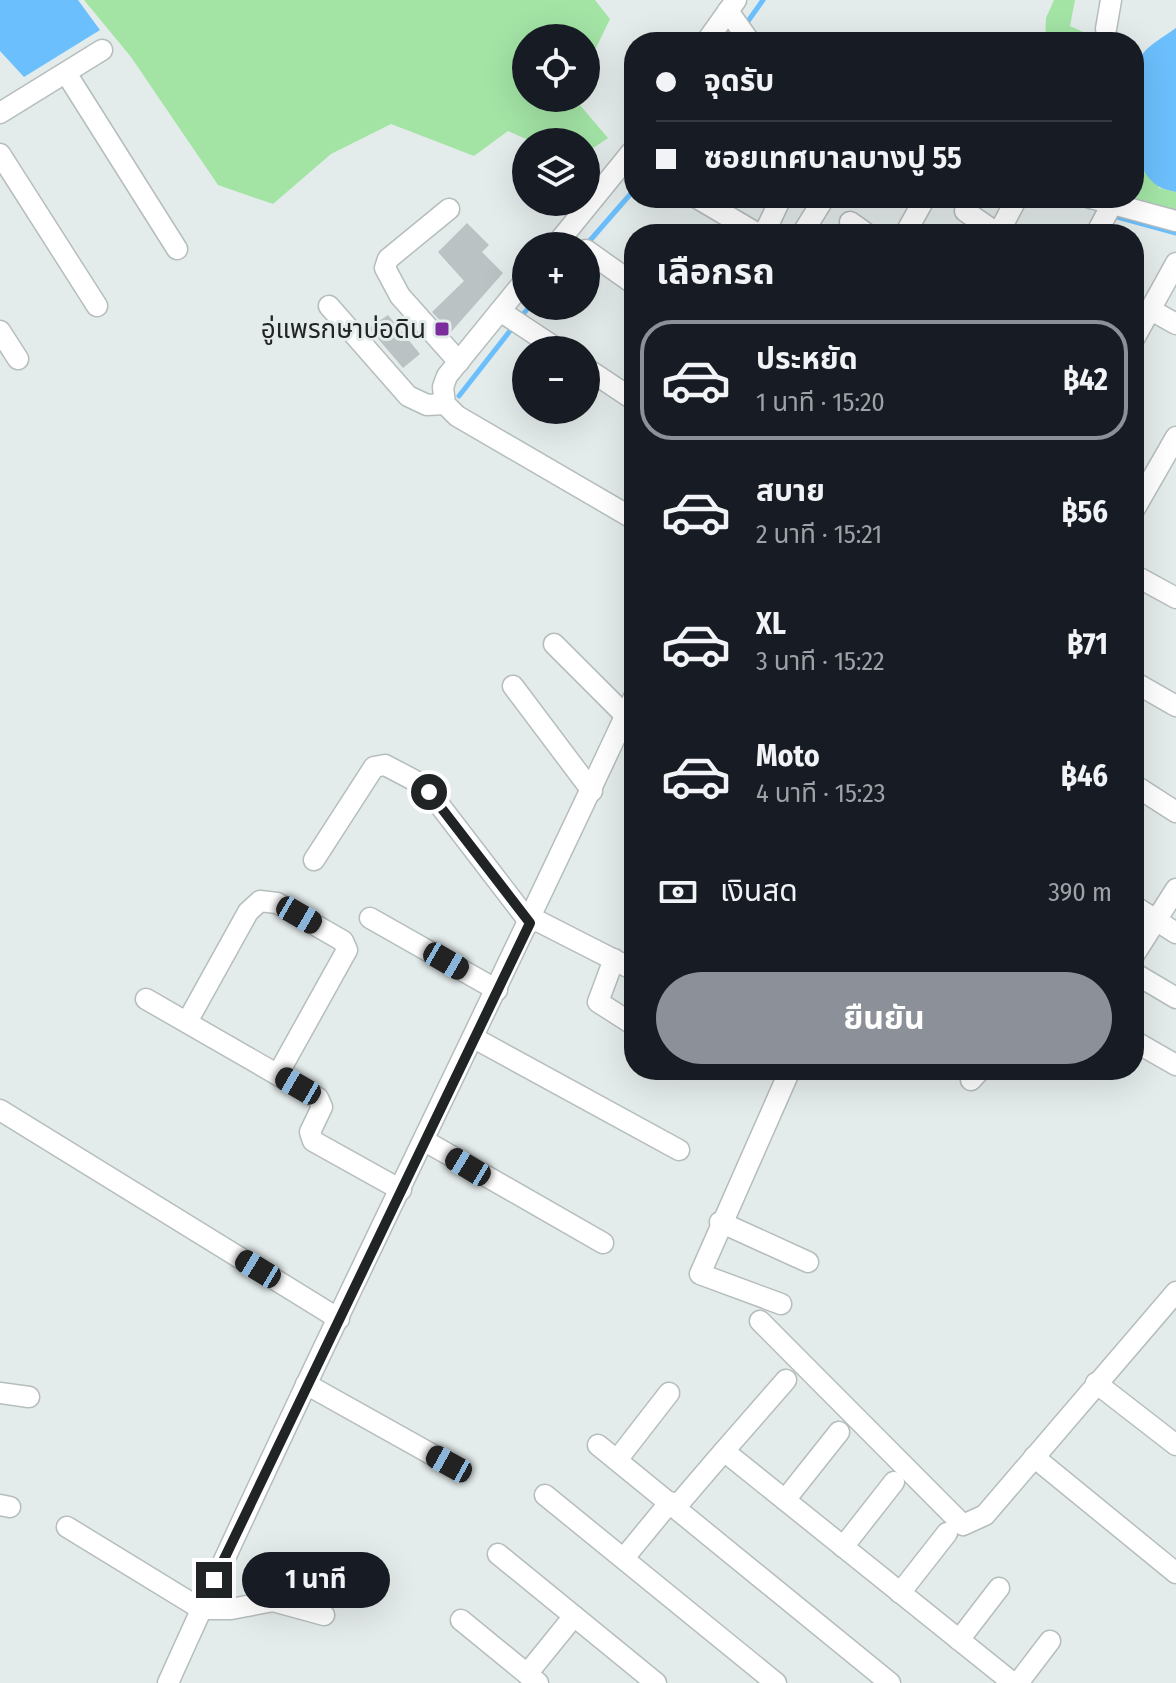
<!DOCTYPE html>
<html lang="th">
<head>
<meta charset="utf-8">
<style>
  :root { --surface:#171b24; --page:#20242c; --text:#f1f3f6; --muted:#9ea1a6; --line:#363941; --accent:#8c9099 }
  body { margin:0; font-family:"Fira Sans Condensed","Noto Sans Thai",sans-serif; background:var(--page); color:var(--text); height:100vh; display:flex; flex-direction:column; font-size:30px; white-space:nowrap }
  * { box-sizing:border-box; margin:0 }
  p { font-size:26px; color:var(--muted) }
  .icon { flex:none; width:44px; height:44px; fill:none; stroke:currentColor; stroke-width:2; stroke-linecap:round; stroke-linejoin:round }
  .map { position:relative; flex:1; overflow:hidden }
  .side { position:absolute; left:624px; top:224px; width:520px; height:856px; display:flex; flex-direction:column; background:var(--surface); border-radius:32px; box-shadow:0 8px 32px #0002 }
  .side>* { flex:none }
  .hud { position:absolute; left:624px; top:32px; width:520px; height:176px; border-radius:32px; box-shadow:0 8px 32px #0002; display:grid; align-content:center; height:176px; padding:0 32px; background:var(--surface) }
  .controls { position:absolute; left:512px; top:24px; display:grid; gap:16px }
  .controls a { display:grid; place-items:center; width:88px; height:88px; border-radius:50%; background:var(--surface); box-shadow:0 8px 32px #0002; font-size:40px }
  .end { position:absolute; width:36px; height:36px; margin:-18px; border:10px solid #212424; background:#fff; box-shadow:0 0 0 4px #fff }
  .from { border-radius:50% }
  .bubble { position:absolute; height:56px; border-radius:28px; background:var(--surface); box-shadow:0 8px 32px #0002; font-size:26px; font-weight:700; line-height:56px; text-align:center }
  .car { position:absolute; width:24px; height:48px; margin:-24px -12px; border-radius:10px; box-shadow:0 0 6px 2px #0007; background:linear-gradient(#222 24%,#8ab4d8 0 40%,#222 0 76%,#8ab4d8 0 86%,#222 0) }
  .hud b { display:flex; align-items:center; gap:28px; height:76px; font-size:30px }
  .hud b+b { border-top:2px solid var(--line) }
  .hud i { width:20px; height:20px; background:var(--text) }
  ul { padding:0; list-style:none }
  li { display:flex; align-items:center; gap:24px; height:120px; margin:0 16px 12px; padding:0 16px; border:4px solid transparent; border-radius:32px }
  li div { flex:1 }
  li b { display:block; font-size:30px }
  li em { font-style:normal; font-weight:700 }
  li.selected { border-color:var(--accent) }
  li>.icon { width:72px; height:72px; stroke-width:1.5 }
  h2 { padding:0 32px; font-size:36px; line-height:96px }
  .pay { display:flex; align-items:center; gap:20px; height:88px; padding:0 32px; font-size:30px }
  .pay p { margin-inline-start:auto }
  .button { display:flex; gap:16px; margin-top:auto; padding:16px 32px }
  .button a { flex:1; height:92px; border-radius:48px; background:var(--accent); color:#fff; font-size:32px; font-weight:700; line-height:92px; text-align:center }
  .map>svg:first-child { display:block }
  .green { fill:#a3e4a5 }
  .water { fill:#6bbffc }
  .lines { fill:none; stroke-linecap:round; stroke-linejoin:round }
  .stream { stroke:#6bbffc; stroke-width:5 }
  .building { fill:#bbc2c4 }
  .minor-casing { stroke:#b6bdbd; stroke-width:23 }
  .minor { stroke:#fff; stroke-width:20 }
  .route { stroke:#212424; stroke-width:10 }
  .poi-dot { fill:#7c2c9d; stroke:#e4eceb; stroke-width:3 }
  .labels { text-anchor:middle; stroke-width:6; stroke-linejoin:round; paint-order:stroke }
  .poi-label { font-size:26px; fill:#212424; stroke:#e4eceb; text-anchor:end }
</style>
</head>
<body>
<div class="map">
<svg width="1176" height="1683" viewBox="0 0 1176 1683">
  <rect width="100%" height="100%" fill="#e4eceb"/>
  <!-- green -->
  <g class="green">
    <path d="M84 0H595L610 19 586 69V38H526V98H574L608 138 586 153V142H533L508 131 474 156 391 124 331 154 273 204 218 185 131 57Z"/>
    <path d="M1054 0H1075L1070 26 1105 42H1045L1046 18Z"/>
    <path d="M1134 112 1159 188 1176 192V213L1094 198H1134Z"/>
  </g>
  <!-- water -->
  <g class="water">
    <path d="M0 0H78L100 30 24 77 0 51Z"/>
    <path d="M1176 28V192C1164 189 1157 188 1149 178 1131 157 1126 78 1141 56 1148 45 1165 36 1176 28Z"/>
  </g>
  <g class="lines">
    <!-- stream -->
    <g class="stream">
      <path d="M746 24 763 0"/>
      <path d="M1064 198 1089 207"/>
      <path d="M1110 215 1176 233"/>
      <path d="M586 245 634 190"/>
      <path d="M519 319 530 306"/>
      <path d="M459 396 513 327"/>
    </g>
  </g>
  <!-- building -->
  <g class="building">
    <path d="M467 223 489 245 482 252 503 273 451 332 432 312 464 281 438 252Z"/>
    <path d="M388 315 420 354 403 368 369 328Z"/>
  </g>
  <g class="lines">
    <!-- minor casing -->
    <g class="minor-casing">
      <g id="minor">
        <path d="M728 11 750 42"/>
        <path d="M1106 29 1111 0"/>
        <path d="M706 42 736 0"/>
        <path d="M66 73 177 249"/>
        <path d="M0 113 102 50"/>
        <path d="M0 154 97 306"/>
        <path d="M697 198 758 234"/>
        <path d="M1091 198 1176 221"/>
        <path d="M449 209 388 259 385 268 400 296 459 362"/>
        <path d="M965 211 998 234"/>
        <path d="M850 222 867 234"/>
        <path d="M764 234 780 200"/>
        <path d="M802 234 823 200"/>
        <path d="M905 234 925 198"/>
        <path d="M998 234 1017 198"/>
        <path d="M1096 234 1112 204"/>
        <path d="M555 246 634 149"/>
        <path d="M586 250 634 284"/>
        <path d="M526 279 447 376 443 387 445 404 457 416 634 519"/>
        <path d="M329 306 408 396 427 405 445 404"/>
        <path d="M1151 310 1176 324"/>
        <path d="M500 311 559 350"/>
        <path d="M0 331 18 359"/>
        <path d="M1134 339 1176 263"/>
        <path d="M586 368 634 400"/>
        <path d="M1134 510 1176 437"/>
        <path d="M1134 575 1176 598"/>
        <path d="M554 644 625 715"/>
        <path d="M1134 682 1176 706"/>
        <path d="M513 686 592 791"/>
        <path d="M1134 785 1176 812"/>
        <path d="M314 860 374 767 385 765 425 786 530 923"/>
        <path d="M1134 906 1176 933"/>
        <path d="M370 918 497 990"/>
        <path d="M532 918 634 970"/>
        <path d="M1134 955 1176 889"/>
        <path d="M614 959 598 1002 634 1025"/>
        <path d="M1134 973 1176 998"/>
        <path d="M146 999 318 1098 322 1107 310 1132 313 1141 401 1190"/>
        <path d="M187 1022 248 912 260 901 277 903 343 941 347 950 278 1074"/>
        <path d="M474 1038 679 1150"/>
        <path d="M1134 1041 1176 1065"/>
        <path d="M971 1080 980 1070"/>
        <path d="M0 1110 339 1319"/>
        <path d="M425 1141 603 1243"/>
        <path d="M720 1222 808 1262"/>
        <path d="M781 1304 700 1274 790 1070"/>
        <path d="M760 1321 963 1525 985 1515 1176 1292"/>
        <path d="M1096 1383 1176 1445"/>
        <path d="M306 1384 449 1464"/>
        <path d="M0 1393 29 1397"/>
        <path d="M598 1445 890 1683"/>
        <path d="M724 1451 786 1380"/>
        <path d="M1034 1457 1176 1573"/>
        <path d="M617 1460 669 1393"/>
        <path d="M545 1495 776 1683"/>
        <path d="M785 1500 839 1432"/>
        <path d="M0 1505 10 1507"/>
        <path d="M676 1507 724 1451 1013 1683"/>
        <path d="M67 1527 201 1609H231L273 1601 324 1615"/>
        <path d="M843 1547 894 1482"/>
        <path d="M498 1554 656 1683"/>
        <path d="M624 1558 670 1502"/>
        <path d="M900 1593 947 1533"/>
        <path d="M461 1620 538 1683"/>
        <path d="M959 1640 999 1588"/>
        <path d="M527 1674 574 1616"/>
        <path d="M168 1683C317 1352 481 1026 634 697"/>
        <path d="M1018 1683 1050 1641"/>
      </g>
    </g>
    <!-- minor -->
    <use href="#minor" class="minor"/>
  </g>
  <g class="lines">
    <!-- route -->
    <path class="route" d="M214 1580 530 923 429 792"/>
  </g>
  <!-- markers -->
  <rect class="poi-dot" x="434" y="321" width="16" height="16" rx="4"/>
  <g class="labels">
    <!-- poi labels -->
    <g class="poi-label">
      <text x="426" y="338">อู่แพรกษาบ่อดิน</text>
    </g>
  </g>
</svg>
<div class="controls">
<a><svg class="icon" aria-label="locate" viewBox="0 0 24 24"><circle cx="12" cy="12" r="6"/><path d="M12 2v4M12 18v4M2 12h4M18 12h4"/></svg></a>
<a><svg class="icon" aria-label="layers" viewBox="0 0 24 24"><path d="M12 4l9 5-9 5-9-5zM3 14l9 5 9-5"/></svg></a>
<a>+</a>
<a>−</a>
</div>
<i class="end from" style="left:429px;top:792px"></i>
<i class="end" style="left:214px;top:1580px"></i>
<div class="bubble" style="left:242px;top:1552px;width:148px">1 นาที</div>
<i class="car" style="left:299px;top:915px;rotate:120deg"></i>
<i class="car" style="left:446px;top:961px;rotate:120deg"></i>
<i class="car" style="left:298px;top:1086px;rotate:300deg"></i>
<i class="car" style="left:468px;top:1167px;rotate:301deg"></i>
<i class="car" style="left:258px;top:1269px;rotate:301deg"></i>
<i class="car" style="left:449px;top:1464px;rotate:299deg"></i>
<div class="hud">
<b><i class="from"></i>จุดรับ</b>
<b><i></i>ซอยเทศบาลบางปู 55</b>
</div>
<section class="side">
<h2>เลือกรถ</h2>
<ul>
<li class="selected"><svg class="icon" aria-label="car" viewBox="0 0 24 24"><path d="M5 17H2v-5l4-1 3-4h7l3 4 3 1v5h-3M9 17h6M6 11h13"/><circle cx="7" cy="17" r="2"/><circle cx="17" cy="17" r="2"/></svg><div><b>ประหยัด</b><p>1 นาที · 15:20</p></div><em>฿42</em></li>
<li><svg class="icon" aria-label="car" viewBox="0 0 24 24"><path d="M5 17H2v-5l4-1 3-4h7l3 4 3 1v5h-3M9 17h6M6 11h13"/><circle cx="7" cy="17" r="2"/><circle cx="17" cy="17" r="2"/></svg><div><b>สบาย</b><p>2 นาที · 15:21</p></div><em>฿56</em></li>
<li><svg class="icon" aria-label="car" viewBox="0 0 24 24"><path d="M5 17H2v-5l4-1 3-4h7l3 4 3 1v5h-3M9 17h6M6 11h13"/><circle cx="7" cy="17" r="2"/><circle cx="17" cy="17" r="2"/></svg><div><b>XL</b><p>3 นาที · 15:22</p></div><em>฿71</em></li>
<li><svg class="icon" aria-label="car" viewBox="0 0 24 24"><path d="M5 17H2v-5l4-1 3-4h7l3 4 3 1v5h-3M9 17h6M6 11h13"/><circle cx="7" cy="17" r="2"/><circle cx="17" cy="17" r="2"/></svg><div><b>Moto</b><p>4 นาที · 15:23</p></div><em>฿46</em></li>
</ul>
<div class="pay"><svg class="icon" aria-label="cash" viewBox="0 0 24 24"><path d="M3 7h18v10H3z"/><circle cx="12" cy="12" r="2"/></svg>เงินสด<p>390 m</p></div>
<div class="button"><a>ยืนยัน</a></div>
</section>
</div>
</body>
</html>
